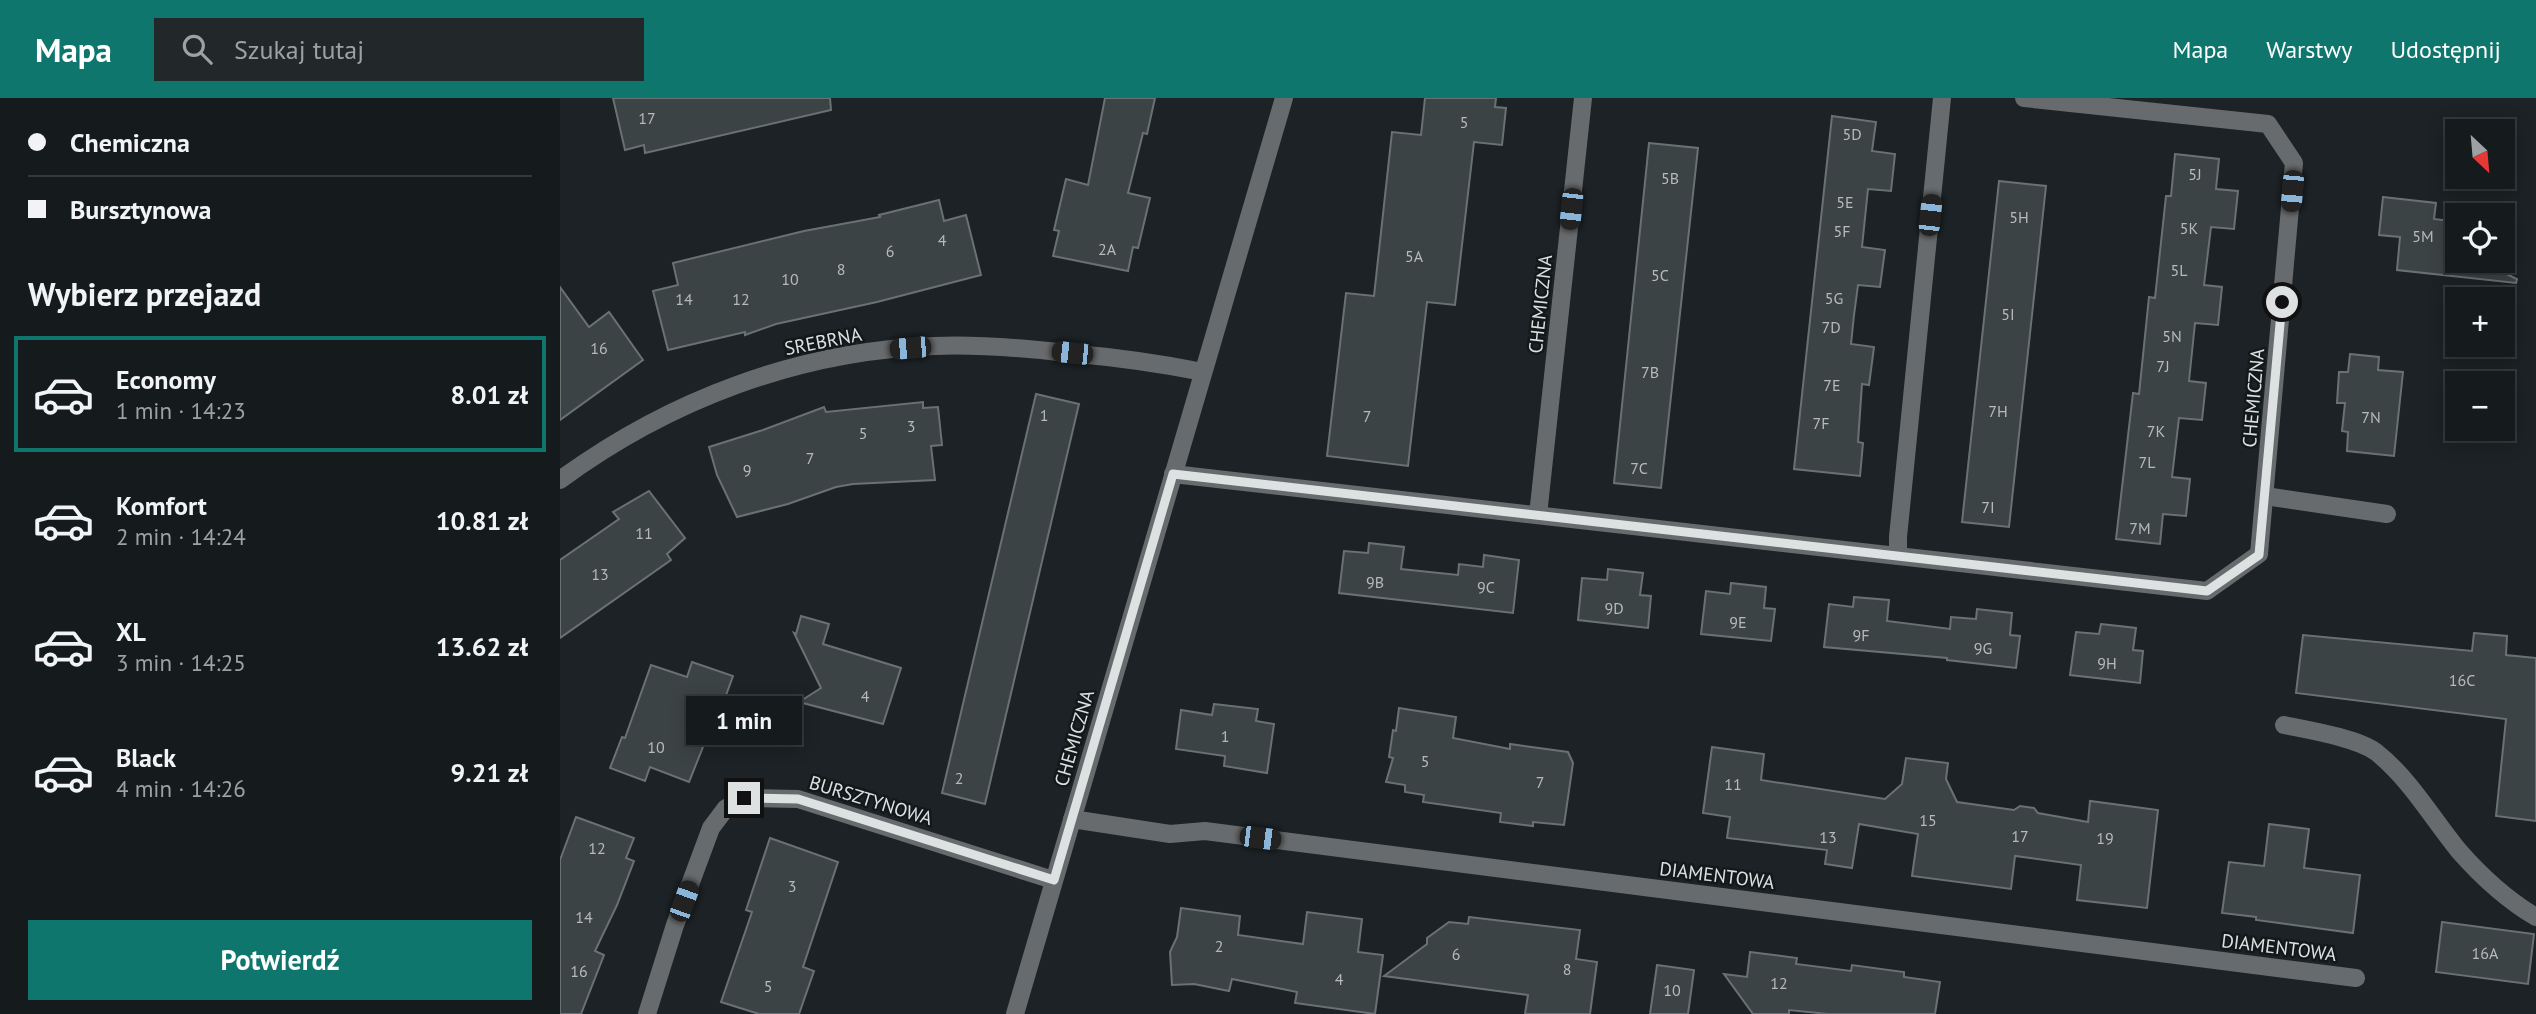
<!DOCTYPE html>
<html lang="pl">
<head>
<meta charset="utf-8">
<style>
  :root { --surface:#151a1c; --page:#222729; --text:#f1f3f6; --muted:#9da1a3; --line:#34383b; --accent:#0f766e }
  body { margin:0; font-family:"PT Sans",sans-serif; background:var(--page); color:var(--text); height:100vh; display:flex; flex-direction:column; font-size:26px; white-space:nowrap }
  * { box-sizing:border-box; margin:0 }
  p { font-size:23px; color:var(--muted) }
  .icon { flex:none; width:38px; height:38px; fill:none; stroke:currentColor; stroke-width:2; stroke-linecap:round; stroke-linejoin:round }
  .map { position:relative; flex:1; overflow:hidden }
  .details { display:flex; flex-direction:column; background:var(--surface); width:560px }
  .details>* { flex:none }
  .hud { display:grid; align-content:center; height:154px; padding:0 28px; background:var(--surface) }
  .needle { width:46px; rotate:154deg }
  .fabs { position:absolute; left:1885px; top:21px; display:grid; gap:14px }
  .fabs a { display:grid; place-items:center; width:70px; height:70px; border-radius:0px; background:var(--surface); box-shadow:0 4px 18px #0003,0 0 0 2px var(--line); font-size:35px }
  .end { position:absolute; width:32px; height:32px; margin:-16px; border:9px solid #dde1e2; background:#111; box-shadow:0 0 0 4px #111 }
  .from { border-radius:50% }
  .bubble { position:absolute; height:49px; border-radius:0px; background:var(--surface); box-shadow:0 4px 18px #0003,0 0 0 2px var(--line); font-size:23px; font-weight:700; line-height:49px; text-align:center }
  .car { position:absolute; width:21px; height:42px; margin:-21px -10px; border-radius:9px; box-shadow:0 0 5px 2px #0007; background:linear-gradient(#222 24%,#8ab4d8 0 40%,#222 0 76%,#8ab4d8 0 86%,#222 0) }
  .hud b { display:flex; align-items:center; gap:24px; height:66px; font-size:26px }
  .hud b+b { border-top:2px solid var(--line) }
  .hud i { width:18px; height:18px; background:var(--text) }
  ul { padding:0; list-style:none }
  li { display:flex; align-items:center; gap:21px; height:116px; margin:0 14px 10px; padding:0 14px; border:4px solid transparent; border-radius:0px }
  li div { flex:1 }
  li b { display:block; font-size:26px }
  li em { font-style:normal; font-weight:700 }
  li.on { border-color:var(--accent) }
  li>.icon { width:63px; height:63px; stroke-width:1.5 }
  h2 { padding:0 28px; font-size:32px; line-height:84px }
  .button { display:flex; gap:14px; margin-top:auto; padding:14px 28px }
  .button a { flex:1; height:80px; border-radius:0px; background:var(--accent); color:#fff; font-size:28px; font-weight:700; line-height:80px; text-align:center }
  header { display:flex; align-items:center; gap:42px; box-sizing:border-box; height:98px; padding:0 35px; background:var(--accent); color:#fff }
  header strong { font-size:33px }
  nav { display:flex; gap:38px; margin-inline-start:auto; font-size:24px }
  .search { width:490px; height:63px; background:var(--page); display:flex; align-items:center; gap:18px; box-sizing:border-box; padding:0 24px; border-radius:0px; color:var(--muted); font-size:26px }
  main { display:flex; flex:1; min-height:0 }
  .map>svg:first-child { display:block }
  .building { fill:#3c4345; stroke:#6a7174; stroke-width:2 }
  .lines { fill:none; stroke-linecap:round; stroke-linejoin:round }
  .minor { stroke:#686b6d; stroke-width:18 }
  .route { stroke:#dde1e2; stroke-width:9 }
  .labels { text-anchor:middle; stroke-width:5; stroke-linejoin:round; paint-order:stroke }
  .number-label { font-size:16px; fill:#b5babb }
  .street-label { font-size:19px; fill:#dde1e2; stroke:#13191b }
</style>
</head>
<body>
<header>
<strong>Mapa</strong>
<div class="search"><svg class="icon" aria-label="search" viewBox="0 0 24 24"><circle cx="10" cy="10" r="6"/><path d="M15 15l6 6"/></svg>Szukaj tutaj</div>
<nav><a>Mapa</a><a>Warstwy</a><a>Udostępnij</a></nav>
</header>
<main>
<section class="details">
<div class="hud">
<b><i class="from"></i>Chemiczna</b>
<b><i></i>Bursztynowa</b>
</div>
<h2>Wybierz przejazd</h2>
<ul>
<li class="on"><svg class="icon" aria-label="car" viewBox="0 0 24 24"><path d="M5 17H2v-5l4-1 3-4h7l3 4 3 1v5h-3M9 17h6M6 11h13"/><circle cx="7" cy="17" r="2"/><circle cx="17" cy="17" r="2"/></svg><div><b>Economy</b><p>1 min · 14:23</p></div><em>8.01 zł</em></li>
<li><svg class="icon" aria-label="car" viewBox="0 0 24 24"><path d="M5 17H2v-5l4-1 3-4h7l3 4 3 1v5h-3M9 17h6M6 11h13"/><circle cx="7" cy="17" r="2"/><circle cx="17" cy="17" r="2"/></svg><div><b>Komfort</b><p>2 min · 14:24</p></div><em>10.81 zł</em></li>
<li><svg class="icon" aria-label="car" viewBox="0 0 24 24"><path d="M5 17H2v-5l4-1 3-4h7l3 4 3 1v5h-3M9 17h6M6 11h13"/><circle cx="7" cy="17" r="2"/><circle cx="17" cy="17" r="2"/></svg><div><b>XL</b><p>3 min · 14:25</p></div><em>13.62 zł</em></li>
<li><svg class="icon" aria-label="car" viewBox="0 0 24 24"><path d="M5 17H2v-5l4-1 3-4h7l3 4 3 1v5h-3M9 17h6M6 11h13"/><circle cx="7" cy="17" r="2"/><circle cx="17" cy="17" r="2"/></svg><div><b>Black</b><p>4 min · 14:26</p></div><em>9.21 zł</em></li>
</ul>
<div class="button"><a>Potwierdź</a></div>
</section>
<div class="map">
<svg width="1976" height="916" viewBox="0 0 1976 916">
  <rect width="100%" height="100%" fill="#1c2225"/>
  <!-- building -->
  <g class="building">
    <path d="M53 0H270L271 12 85 55 84 47 65 52Z"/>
    <path d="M545 0H595L587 36 583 35 568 95 590 100 578 150 573 149 568 173 493 158 499 133 494 132 506 81 528 87Z"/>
    <path d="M865 0H936L935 9 946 10 942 47 914 44 895 207 867 204 848 368 767 358 786 195 814 198 832 34 861 37Z"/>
    <path d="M1272 18 1316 24 1312 53 1335 56 1331 93 1308 91 1302 149 1325 152 1320 189 1298 187 1294 217 1291 246 1314 249 1309 287 1302 286 1298 344 1303 345 1300 378 1234 371Z"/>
    <path d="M1089 45 1138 50 1101 390 1054 385Z"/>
    <path d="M1615 56 1659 61 1656 91 1678 93 1674 131 1651 129 1644 187 1662 189 1658 227 1635 225 1629 283 1646 285 1642 322 1619 320 1612 379 1630 381 1626 418 1603 416 1600 446 1556 441 1573 295 1579 296 1589 199 1595 200 1606 98H1611Z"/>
    <path d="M1439 83 1486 88 1449 429 1402 424Z"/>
    <path d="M1823 99 1876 105 1874 121 1897 124V163H1919L1957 181 1956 185 1837 172 1840 139 1819 137Z"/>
    <path d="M379 102 384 123 406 117 421 177 317 204 216 226 185 237V234L108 252 93 193 118 187 113 165 244 133 320 119 319 117Z"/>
    <path d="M0 189 29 229 49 214 83 262 0 322Z"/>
    <path d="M1790 256 1819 259 1818 272 1843 274 1834 358 1787 353 1788 334 1782 333 1785 305H1777L1779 274H1788Z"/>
    <path d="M476 296 519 306 425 706 382 695Z"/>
    <path d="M363 304V310L378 309 382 347 371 348 375 382 293 386 276 389 228 406 177 419 157 377 149 349 203 332 264 309 266 314Z"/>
    <path d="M89 393 125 440 107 456 111 462 0 540V462L59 421 53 414Z"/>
    <path d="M809 445 844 449 841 471 898 477 899 466 923 469 924 457 959 462 953 515 779 495 784 453 808 455Z"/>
    <path d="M1048 471 1083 475 1080 497 1091 498 1088 530 1018 522 1022 480 1047 482Z"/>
    <path d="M1171 485 1206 489 1204 510 1215 511 1211 543 1141 536 1146 493 1170 496Z"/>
    <path d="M1294 499 1329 502 1327 523 1390 531 1391 519 1416 521 1417 511 1452 515 1450 537 1460 538 1456 570 1387 562V560L1264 549 1269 506 1293 509Z"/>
    <path d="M241 518 269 526 263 546 341 570 323 626 239 604 261 590 234 535 236 536Z"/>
    <path d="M1541 526 1576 530 1573 552 1583 553 1580 585 1510 577 1516 534 1539 536Z"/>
    <path d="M1914 535 1947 538 1946 557 1976 560V723L1936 718 1946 621 1736 595 1743 537 1912 553Z"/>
    <path d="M132 564 173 578 154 630 151 629 129 684 90 669 85 683 50 670 62 639 65 640 91 567 127 579Z"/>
    <path d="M654 606 698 611 696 623 714 626 707 675 664 668 665 658 616 651 621 612 652 617Z"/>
    <path d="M839 610 896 619 893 640 950 651V646L1008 654 1013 665 1004 727 973 724V728L940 724 941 715 863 704 864 697 845 694V687L826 684 833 660 829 659 833 632 836 633Z"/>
    <path d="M1152 649 1204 656 1201 682 1325 701 1342 686 1346 660 1388 665 1386 681 1397 704 1454 712 1460 708 1474 710 1478 715 1528 724 1530 703 1598 712 1587 810 1517 802 1521 767 1455 758 1451 791 1352 778 1358 736 1299 726 1292 770 1265 766 1267 752 1167 740 1170 719 1143 715Z"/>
    <path d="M16 719 74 740 66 760 74 763 57 807 35 853 44 857 21 916H0V762Z"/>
    <path d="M1709 726 1749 731 1744 770 1800 777 1793 835 1696 822V819L1662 815 1669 764 1704 768Z"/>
    <path d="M210 740 278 764 243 869 254 873 239 916H199L161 904 192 814 186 812Z"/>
    <path d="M621 810 680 818 678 837 743 846 747 814 802 821 798 854 823 857 815 916 735 905 737 894 672 881 669 893 634 886 612 887 610 854 617 839Z"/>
    <path d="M909 819 1020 832 1016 861 1037 864 1030 916H965L968 897 824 878 867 846V840L889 824 908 826Z"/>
    <path d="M1882 824 1974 836 1968 886 1876 874Z"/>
    <path d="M1190 854 1237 860 1236 866 1291 873 1292 867 1344 874V879L1380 884 1375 916H1268L1229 912V916H1193L1164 876 1187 879Z"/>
    <path d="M1097 867 1134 872 1128 916H1090Z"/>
  </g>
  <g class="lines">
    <!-- minor -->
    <g class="minor">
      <path d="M613 376 1647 493 1699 456 1734 65 1708 26 1464 0"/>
      <path d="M0 382C109 302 238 253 374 248 418 246 463 250 507 255 553 259 598 265 643 274"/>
      <path d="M1705 398 1827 416"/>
      <path d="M978 417 1023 0"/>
      <path d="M1338 458V439L1382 0"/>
      <path d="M1724 627C1748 632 1797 640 1816 654 1850 681 1872 720 1899 753 1921 778 1947 802 1976 819"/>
      <path d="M512 721 610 736 645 733 1796 880"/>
      <path d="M87 916 115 827 151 730 166 710 184 700 238 701 493 782"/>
      <path d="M455 916 724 0"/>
    </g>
  </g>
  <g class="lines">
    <!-- route -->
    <path class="route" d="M184 700 238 701 494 782 613 376 1647 493 1699 457 1722 204"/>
  </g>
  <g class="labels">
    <!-- number labels -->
    <g class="number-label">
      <text x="87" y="26">17</text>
      <text x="904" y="30">5</text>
      <text x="1292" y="42">5D</text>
      <text x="1635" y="82">5J</text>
      <text x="1110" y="86">5B</text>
      <text x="1285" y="110">5E</text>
      <text x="1459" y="125">5H</text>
      <text x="1629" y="136">5K</text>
      <text x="1282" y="139">5F</text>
      <text x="1863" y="144">5M</text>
      <text x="382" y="148">4</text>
      <text x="547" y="157">2A</text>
      <text x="330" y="159">6</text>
      <text x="854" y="164">5A</text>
      <text x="281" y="177">8</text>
      <text x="1619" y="178">5L</text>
      <text x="1100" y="183">5C</text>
      <text x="230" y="187">10</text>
      <text x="1274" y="206">5G</text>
      <text x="124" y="207">14</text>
      <text x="181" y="207">12</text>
      <text x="1448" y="222">5I</text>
      <text x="1271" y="235">7D</text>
      <text x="1612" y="244">5N</text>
      <text x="39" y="256">16</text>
      <text x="1603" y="274">7J</text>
      <text x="1090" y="280">7B</text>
      <text x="1272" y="293">7E</text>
      <text x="1438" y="319">7H</text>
      <text x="484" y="323">1</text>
      <text x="807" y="324">7</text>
      <text x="1811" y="325">7N</text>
      <text x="1261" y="331">7F</text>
      <text x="351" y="334">3</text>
      <text x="1596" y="339">7K</text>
      <text x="303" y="341">5</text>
      <text x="250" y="366">7</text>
      <text x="1587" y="370">7L</text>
      <text x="1079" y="376">7C</text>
      <text x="187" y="378">9</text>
      <text x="1428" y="415">7I</text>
      <text x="1580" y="436">7M</text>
      <text x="84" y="441">11</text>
      <text x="40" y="482">13</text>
      <text x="815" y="490">9B</text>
      <text x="926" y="495">9C</text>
      <text x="1054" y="516">9D</text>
      <text x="1178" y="530">9E</text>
      <text x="1301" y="543">9F</text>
      <text x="1423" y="556">9G</text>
      <text x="1547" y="571">9H</text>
      <text x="1902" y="588">16C</text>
      <text x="305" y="604">4</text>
      <text x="665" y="644">1</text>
      <text x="96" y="655">10</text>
      <text x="865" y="669">5</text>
      <text x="399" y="686">2</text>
      <text x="980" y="690">7</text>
      <text x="1173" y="692">11</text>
      <text x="1368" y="728">15</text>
      <text x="1460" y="744">17</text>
      <text x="1268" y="745">13</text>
      <text x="1545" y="746">19</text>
      <text x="37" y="756">12</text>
      <text x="232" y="794">3</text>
      <text x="24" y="825">14</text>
      <text x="659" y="854">2</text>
      <text x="1925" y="861">16A</text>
      <text x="896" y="862">6</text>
      <text x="1007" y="877">8</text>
      <text x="19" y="879">16</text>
      <text x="779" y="887">4</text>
      <text x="1219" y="891">12</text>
      <text x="208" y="894">5</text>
      <text x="1112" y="898">10</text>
    </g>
    <!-- street labels -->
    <g class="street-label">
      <text transform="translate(980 206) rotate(-84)" y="7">CHEMICZNA</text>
      <text transform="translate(263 243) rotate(-11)" y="7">SREBRNA</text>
      <text transform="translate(1693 300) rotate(-85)" y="7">CHEMICZNA</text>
      <text transform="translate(514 640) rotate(-74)" y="7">CHEMICZNA</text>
      <text transform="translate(311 702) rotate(17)" y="7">BURSZTYNOWA</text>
      <text transform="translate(1157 777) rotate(7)" y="7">DIAMENTOWA</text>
      <text transform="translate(1719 849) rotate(7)" y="7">DIAMENTOWA</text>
    </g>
  </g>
</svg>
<div class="fabs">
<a><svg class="needle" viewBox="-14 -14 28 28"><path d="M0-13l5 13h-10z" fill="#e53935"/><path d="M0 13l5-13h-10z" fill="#9da1a3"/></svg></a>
<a><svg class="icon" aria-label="locate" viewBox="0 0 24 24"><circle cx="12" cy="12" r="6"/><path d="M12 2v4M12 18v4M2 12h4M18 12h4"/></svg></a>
<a>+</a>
<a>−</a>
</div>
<i class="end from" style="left:1722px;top:204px"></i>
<i class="end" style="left:184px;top:700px"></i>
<div class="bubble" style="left:126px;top:598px;width:116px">1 min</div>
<i class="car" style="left:1732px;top:93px;rotate:185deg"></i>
<i class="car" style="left:1011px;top:111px;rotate:186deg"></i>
<i class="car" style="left:1370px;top:117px;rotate:6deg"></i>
<i class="car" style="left:350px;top:250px;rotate:265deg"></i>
<i class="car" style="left:512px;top:255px;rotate:276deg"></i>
<i class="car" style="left:700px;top:740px;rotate:97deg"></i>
<i class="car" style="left:124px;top:803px;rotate:20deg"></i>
</div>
</main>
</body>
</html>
